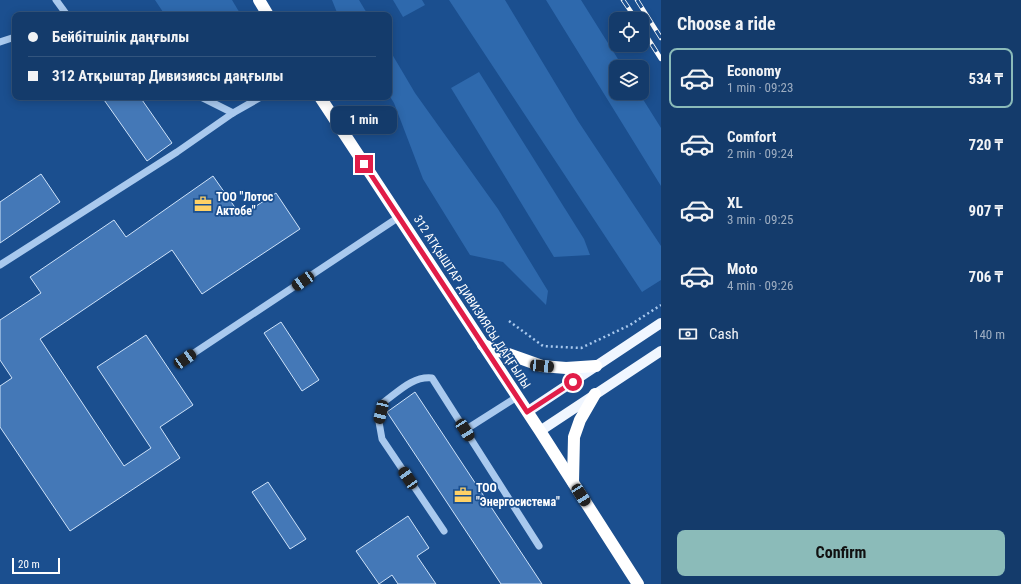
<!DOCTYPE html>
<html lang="en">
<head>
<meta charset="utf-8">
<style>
  :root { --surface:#143b6b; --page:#214673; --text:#f1f3f6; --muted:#9dadc1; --line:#33557e; --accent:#8bbbb9 }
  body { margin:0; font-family:"Roboto Condensed",sans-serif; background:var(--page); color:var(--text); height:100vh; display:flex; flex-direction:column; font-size:15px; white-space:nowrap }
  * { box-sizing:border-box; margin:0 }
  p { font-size:13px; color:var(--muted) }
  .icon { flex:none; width:22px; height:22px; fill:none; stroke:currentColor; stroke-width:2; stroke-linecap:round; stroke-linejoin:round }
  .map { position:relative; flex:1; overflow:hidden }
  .sheet { display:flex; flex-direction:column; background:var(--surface); width:360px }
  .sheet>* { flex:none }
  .guide { position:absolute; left:12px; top:12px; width:380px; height:88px; border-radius:8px; box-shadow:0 2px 10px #0003,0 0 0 1px var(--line); display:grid; align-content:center; height:88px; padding:0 16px; background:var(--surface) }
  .controls { position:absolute; left:609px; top:12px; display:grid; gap:8px }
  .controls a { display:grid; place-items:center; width:40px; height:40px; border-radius:8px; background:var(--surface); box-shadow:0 2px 10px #0003,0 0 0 1px var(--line); font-size:20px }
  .scale { position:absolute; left:12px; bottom:10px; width:48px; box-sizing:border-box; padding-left:4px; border:2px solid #fff; border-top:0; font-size:11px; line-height:14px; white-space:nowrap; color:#fff; -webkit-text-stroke:3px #1b4f8f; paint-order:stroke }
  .end { position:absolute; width:18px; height:18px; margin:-9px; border:5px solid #e11d48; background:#fff; box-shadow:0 0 0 2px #fff }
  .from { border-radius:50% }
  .bubble { position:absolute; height:28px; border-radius:8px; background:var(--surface); box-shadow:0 2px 10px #0003,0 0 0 1px var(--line); font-size:13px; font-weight:700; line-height:28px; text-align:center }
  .car { position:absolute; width:12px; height:24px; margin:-12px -6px; border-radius:5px; box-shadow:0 0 3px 1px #0007; background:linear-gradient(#222 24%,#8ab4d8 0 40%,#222 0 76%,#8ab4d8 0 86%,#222 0) }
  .guide b { display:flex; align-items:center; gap:14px; height:38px; font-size:15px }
  .guide b+b { border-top:1px solid var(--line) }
  .guide i { width:10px; height:10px; background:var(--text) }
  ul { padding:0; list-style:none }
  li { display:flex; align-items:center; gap:12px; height:60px; margin:0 8px 6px; padding:0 8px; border:2px solid transparent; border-radius:8px }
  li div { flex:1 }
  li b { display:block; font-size:15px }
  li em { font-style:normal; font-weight:700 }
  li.on { border-color:var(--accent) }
  li>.icon { width:36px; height:36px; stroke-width:1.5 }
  h2 { padding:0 16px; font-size:18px; line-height:48px }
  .pay { display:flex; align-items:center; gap:10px; height:44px; padding:0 16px; font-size:15px }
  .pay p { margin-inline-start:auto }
  .button { display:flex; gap:8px; margin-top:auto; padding:8px 16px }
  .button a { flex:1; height:46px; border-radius:8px; background:var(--accent); color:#111; font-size:16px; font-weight:700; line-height:46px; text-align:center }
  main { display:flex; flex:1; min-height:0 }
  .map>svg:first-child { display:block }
  .green { fill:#2e69ad }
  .building { fill:#4478b7; stroke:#cfe3fa }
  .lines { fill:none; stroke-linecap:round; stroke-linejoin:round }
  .path { stroke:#a9c9ee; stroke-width:2.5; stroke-dasharray:2 3; stroke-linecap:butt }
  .minor { stroke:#a9c9ee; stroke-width:7 }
  .major { stroke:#f0f6ff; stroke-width:10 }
  .highway { stroke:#fff; stroke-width:12 }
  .rail-casing { stroke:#fff; stroke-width:4.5 }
  .rail { stroke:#1b4f8f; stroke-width:3; stroke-dasharray:9; stroke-linecap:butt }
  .route { stroke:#e11d48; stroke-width:5 }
  .labels { text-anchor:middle; stroke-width:3.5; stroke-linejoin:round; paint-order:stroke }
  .poi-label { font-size:12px; font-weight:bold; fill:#fff; stroke:#1b4f8f; text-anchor:start }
  .street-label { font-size:12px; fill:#fff; stroke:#1b4f8f }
</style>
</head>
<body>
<main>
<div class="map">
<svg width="661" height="584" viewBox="0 0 661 584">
  <rect width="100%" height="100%" fill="#1b4f8f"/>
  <!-- green -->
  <g class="green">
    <path d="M155 0H232L241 15H165Z"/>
    <path d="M332 0H359L368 15H338Z"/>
    <path d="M393 0H422L425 5 403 17Z"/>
    <path d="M449 0H505L578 121 661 246V280L642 292Z"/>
    <path d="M546 0H581L623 67H616V93H639L661 128V186Z"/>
    <path d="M389 49 415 93 498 209 548 291 546 305 503 262 470 255 423 179 394 103 389 95Z"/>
    <path d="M479 72 584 239 590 255 554 257 451 88Z"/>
  </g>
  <!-- building -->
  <g class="building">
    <path d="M102 97H140L172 143 147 161Z"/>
    <path d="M41 174 60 202 0 243V202Z"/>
    <path d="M213 176 241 216 276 193 300 229 202 294 172 250 40 339 124 466 151 448 97 367 146 335 193 405 160 427 180 458 70 531 0 427V386L12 378 0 360V320L41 293 30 277 114 220 126 237Z"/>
    <path d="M281 322 319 380 302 391 264 333Z"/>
    <path d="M415 392 542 584H501L387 412Z"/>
    <path d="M268 482 306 539 290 549 252 492Z"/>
    <path d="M408 516 429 548 417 556 436 584H398L392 575 379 584 356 551Z"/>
  </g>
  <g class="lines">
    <!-- path -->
    <path class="path" d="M509 321 543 346 581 348 630 325 661 305"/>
    <!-- minor -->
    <g class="minor">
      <path d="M56 0 67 15"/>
      <path d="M0 42 15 37"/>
      <path d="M201 97 233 113"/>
      <path d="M0 265 177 152 233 113 261 97"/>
      <path d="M185 359 399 217"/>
      <path d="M465 430 517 397"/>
      <path d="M444 531 382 439 379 422 384 402C399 391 413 376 432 378L539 546"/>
    </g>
    <!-- major -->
    <g class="major">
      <path d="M527 412 661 323"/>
      <path d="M540 431 661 351"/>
    </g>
    <!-- highway -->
    <g class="highway">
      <path d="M259 0 268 15"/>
      <path d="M320 97 540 431 638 584"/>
      <path d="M483 345 542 366 566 368 596 366"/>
      <path d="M573 482 574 437 580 420 595 394"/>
    </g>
    <!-- rail casing -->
    <g class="rail-casing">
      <g id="rail">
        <path d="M623 0 636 19"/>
        <path d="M637 0 661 38"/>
        <path d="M642 29 661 59"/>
      </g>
    </g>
    <!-- rail -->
    <use href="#rail" class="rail"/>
  </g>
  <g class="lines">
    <!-- route -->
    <path class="route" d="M364 164 527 412 573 382"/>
  </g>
  <!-- icons -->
  <defs>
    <g id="office-bare" transform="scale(1.38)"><path d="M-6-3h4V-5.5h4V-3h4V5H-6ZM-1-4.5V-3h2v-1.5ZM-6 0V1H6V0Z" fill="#ffd166" stroke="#1b4f8f" stroke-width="2.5" paint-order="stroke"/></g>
  </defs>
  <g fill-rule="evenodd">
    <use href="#office-bare" x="203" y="204"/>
    <use href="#office-bare" x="463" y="495"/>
  </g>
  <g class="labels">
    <!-- poi labels -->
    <g class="poi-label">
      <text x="216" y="201">ТОО "Лотос<tspan x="216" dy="14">Актобе"</tspan></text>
      <text x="476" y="492">ТОО<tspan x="476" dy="14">"Энергосистема"</tspan></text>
    </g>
    <!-- street labels -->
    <g class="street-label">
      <text transform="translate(472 302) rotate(57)" y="4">312 АТҚЫШТАР ДИВИЗИЯСЫ ДАҢҒЫЛЫ</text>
    </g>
  </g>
</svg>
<div class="controls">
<a><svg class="icon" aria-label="locate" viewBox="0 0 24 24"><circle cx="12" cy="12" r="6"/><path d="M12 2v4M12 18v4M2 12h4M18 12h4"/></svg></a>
<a><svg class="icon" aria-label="layers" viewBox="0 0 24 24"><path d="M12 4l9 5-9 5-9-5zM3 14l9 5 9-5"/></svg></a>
</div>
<div class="scale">20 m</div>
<i class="end from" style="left:573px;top:382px"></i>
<i class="end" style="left:364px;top:164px"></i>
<div class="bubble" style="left:331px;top:106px;width:66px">1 min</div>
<i class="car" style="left:303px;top:281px;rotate:236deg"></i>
<i class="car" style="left:185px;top:359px;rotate:56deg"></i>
<i class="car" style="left:542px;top:366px;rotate:95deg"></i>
<i class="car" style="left:381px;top:412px;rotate:193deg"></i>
<i class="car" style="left:465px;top:430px;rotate:147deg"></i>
<i class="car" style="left:408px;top:478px;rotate:326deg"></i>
<i class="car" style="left:581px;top:495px;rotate:147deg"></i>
<div class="guide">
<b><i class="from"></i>Бейбітшілік даңғылы</b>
<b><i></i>312 Атқыштар Дивизиясы даңғылы</b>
</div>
</div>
<section class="sheet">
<h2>Choose a ride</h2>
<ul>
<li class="on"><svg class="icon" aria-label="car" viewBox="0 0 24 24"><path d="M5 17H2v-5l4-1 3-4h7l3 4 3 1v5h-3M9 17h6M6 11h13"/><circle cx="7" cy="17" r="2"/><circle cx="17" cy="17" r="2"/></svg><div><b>Economy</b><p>1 min · 09:23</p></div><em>534 ₸</em></li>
<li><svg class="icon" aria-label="car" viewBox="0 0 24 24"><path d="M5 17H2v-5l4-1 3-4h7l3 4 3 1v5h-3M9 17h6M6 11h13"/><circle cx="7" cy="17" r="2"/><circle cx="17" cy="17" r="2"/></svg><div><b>Comfort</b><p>2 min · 09:24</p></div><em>720 ₸</em></li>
<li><svg class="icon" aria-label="car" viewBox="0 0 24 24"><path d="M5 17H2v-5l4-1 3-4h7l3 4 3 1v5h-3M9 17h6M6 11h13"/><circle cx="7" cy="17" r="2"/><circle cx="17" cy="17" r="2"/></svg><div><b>XL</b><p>3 min · 09:25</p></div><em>907 ₸</em></li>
<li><svg class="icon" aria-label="car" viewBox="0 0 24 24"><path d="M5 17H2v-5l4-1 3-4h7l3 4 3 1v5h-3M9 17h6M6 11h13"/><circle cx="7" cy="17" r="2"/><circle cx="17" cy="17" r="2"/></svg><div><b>Moto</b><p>4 min · 09:26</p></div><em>706 ₸</em></li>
</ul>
<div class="pay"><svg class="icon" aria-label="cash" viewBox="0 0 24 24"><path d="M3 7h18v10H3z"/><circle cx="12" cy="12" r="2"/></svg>Cash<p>140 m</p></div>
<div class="button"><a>Confirm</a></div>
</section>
</main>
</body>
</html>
